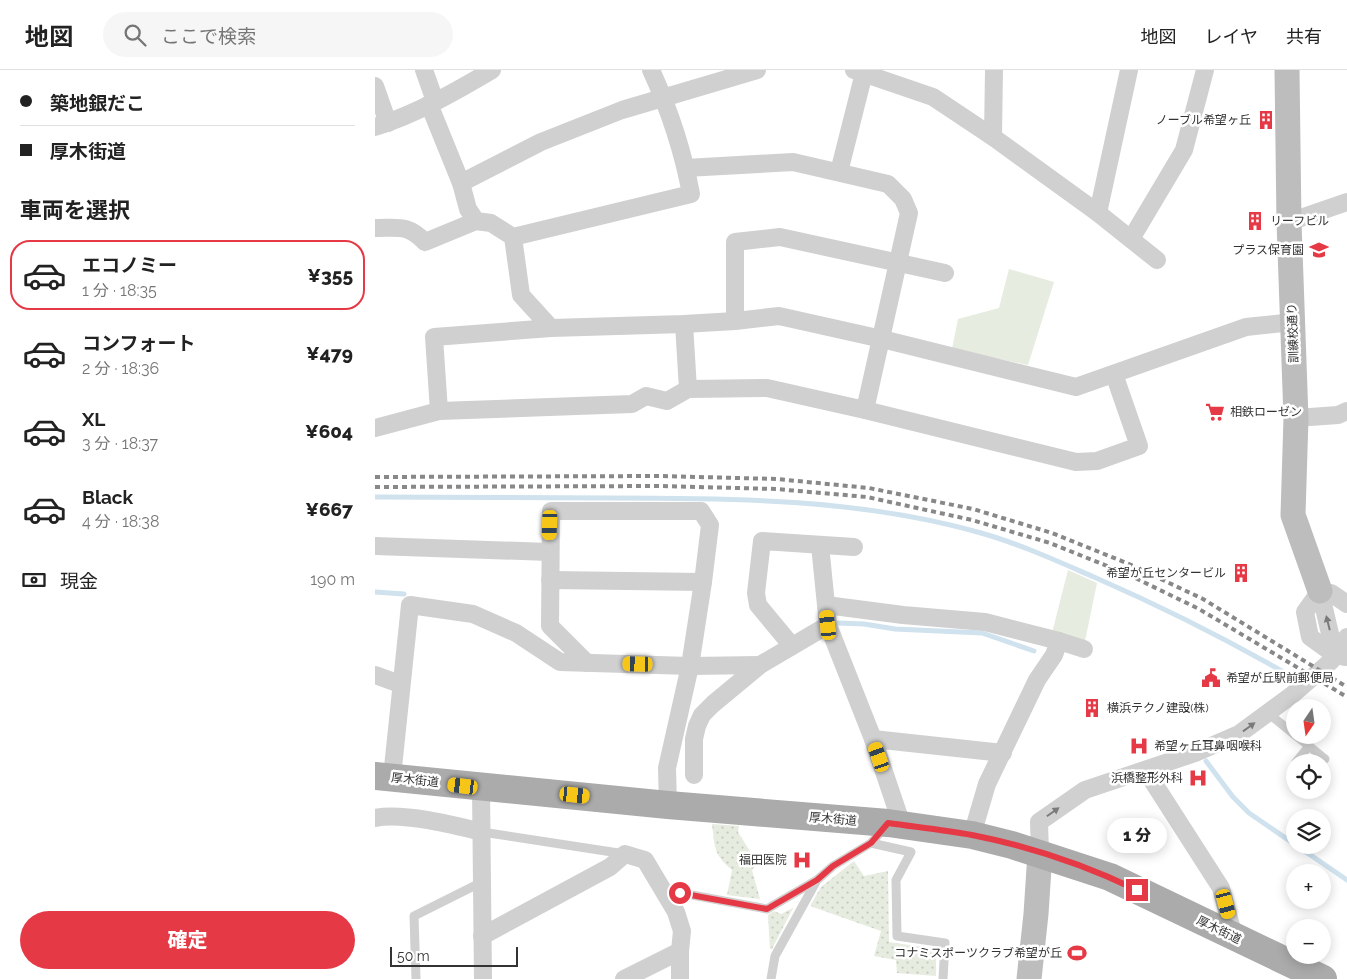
<!DOCTYPE html>
<html lang="ja">
<head>
<meta charset="utf-8">
<style>
  :root { --surface:#fff; --page:#f6f6f6; --text:#222; --muted:#767676; --line:#e0e0e0; --accent:#e63946 }
  body { margin:0; font-family:Raleway,"Noto Sans JP",sans-serif; background:var(--page); color:var(--text); height:100vh; display:flex; flex-direction:column; font-size:19px; white-space:nowrap }
  * { box-sizing:border-box; margin:0 }
  p { font-size:16px; color:var(--muted) }
  .icon { flex:none; width:28px; height:28px; fill:none; stroke:currentColor; stroke-width:2; stroke-linecap:round; stroke-linejoin:round }
  .map { position:relative; flex:1; overflow:hidden }
  .panel { display:flex; flex-direction:column; background:var(--surface); width:375px }
  .panel>* { flex:none }
  .top-card { display:grid; align-content:center; height:110px; padding:0 20px; background:var(--surface) }
  .needle { width:32px; rotate:193deg }
  .fabs { position:absolute; left:911px; top:629px; display:grid; gap:10px }
  .fabs a { display:grid; place-items:center; width:45px; height:45px; border-radius:50%; background:var(--surface); box-shadow:0 2px 12px #0003; font-size:25px }
  .scale { position:absolute; left:15px; bottom:12px; width:128px; box-sizing:border-box; padding-left:5px; border:2px solid #333; border-top:0; font-size:14px; line-height:18px; white-space:nowrap; color:#333; -webkit-text-stroke:4px #fff; paint-order:stroke }
  .end { position:absolute; width:22px; height:22px; margin:-11px; border:6px solid #e63946; background:#fff; box-shadow:0 0 0 2px #fff }
  .from { border-radius:50% }
  .bubble { position:absolute; height:35px; border-radius:18px; background:var(--surface); box-shadow:0 2px 12px #0003; font-size:16px; font-weight:800; line-height:35px; text-align:center }
  .car { position:absolute; width:15px; height:30px; margin:-15px -8px; border-radius:6px; box-shadow:0 0 4px 1px #0007; background:linear-gradient(#f5c518 24%,#345 0 40%,#f5c518 0 76%,#345 0 86%,#f5c518 0) }
  .top-card b { display:flex; align-items:center; gap:18px; height:48px; font-size:19px }
  .top-card b+b { border-top:1px solid var(--line) }
  .top-card i { width:12px; height:12px; background:var(--text) }
  ul { padding:0; list-style:none }
  li { display:flex; align-items:center; gap:15px; height:70px; margin:0 10px 8px; padding:0 10px; border:2px solid transparent; border-radius:20px }
  li div { flex:1 }
  li b { display:block; font-size:19px }
  li em { font-style:normal; font-weight:800 }
  li.on { border-color:var(--accent) }
  li>.icon { width:45px; height:45px; stroke-width:1.5 }
  h2 { padding:0 20px; font-size:22px; line-height:60px }
  .pay { display:flex; align-items:center; gap:12px; height:55px; padding:0 20px; font-size:19px }
  .pay p { margin-inline-start:auto }
  .primary-button { display:flex; gap:10px; margin-top:auto; padding:10px 20px }
  .primary-button a { flex:1; height:58px; border-radius:30px; background:var(--accent); color:#fff; font-size:20px; font-weight:800; line-height:58px; text-align:center }
  header { display:flex; align-items:center; gap:30px; box-sizing:border-box; height:70px; padding:0 25px; background:var(--surface); border-bottom:1px solid var(--line) }
  header strong { font-size:24px }
  nav { display:flex; gap:28px; margin-inline-start:auto; font-size:18px }
  .search { width:350px; height:45px; background:var(--page); display:flex; align-items:center; gap:12px; box-sizing:border-box; padding:0 18px; border-radius:28px; color:var(--muted); font-size:19px }
  main { display:flex; flex:1; min-height:0 }
  .map>svg:first-child { display:block }
  .grass { fill:url(#grass-dots) }
  .park { fill:#e6ecdf }
  .lines { fill:none; stroke-linecap:round; stroke-linejoin:round }
  .stream { stroke:#cfe2ee; stroke-width:5 }
  .lane { stroke:#d0d0d0; stroke-width:9 }
  .street { stroke:#d0d0d0; stroke-width:18 }
  .secondary { stroke:#bdbdbd; stroke-width:25 }
  .primary { stroke:#ababab; stroke-width:28 }
  .rail { stroke:#888; stroke-width:4; stroke-dasharray:5 4; stroke-linecap:butt }
  .oneway { fill:#7a7a7a }
  .route { stroke:#e63946; stroke-width:6 }
  .labels { text-anchor:middle; stroke-width:5; stroke-linejoin:round; paint-order:stroke }
  .poi-label { font-size:12px; fill:#333; stroke:#fff; text-anchor:end }
  .street-label { font-size:12px; fill:#333; stroke:#fff }
</style>
</head>
<body>
<header>
<strong>地図</strong>
<div class="search"><svg class="icon" aria-label="search" viewBox="0 0 24 24"><circle cx="10" cy="10" r="6"/><path d="M15 15l6 6"/></svg>ここで検索</div>
<nav><a>地図</a><a>レイヤ</a><a>共有</a></nav>
</header>
<main>
<section class="panel">
<div class="top-card">
<b><i class="from"></i>築地銀だこ</b>
<b><i></i>厚木街道</b>
</div>
<h2>車両を選択</h2>
<ul>
<li class="on"><svg class="icon" aria-label="car" viewBox="0 0 24 24"><path d="M5 17H2v-5l4-1 3-4h7l3 4 3 1v5h-3M9 17h6M6 11h13"/><circle cx="7" cy="17" r="2"/><circle cx="17" cy="17" r="2"/></svg><div><b>エコノミー</b><p>1 分 · 18:35</p></div><em>¥355</em></li>
<li><svg class="icon" aria-label="car" viewBox="0 0 24 24"><path d="M5 17H2v-5l4-1 3-4h7l3 4 3 1v5h-3M9 17h6M6 11h13"/><circle cx="7" cy="17" r="2"/><circle cx="17" cy="17" r="2"/></svg><div><b>コンフォート</b><p>2 分 · 18:36</p></div><em>¥479</em></li>
<li><svg class="icon" aria-label="car" viewBox="0 0 24 24"><path d="M5 17H2v-5l4-1 3-4h7l3 4 3 1v5h-3M9 17h6M6 11h13"/><circle cx="7" cy="17" r="2"/><circle cx="17" cy="17" r="2"/></svg><div><b>XL</b><p>3 分 · 18:37</p></div><em>¥604</em></li>
<li><svg class="icon" aria-label="car" viewBox="0 0 24 24"><path d="M5 17H2v-5l4-1 3-4h7l3 4 3 1v5h-3M9 17h6M6 11h13"/><circle cx="7" cy="17" r="2"/><circle cx="17" cy="17" r="2"/></svg><div><b>Black</b><p>4 分 · 18:38</p></div><em>¥667</em></li>
</ul>
<div class="pay"><svg class="icon" aria-label="cash" viewBox="0 0 24 24"><path d="M3 7h18v10H3z"/><circle cx="12" cy="12" r="2"/></svg>現金<p>190 m</p></div>
<div class="primary-button"><a>確定</a></div>
</section>
<div class="map">
<svg width="972" height="909" viewBox="0 0 972 909">
  <defs>
    <pattern id="grass-dots" width="8" height="8" patternUnits="userSpaceOnUse" patternTransform="scale(1.25)"><rect width="8" height="8" fill="#e6ecdf"/><path d="M2 2h.1M6 6h.1" fill="none" stroke="#c6cbc0" stroke-width="1.8" stroke-linecap="round"/></pattern>
  </defs>
  <rect width="100%" height="100%" fill="#fff"/>
  <!-- grass -->
  <g class="grass">
    <path d="M337 754 364 756 363 762 383 794 377 800 385 829 352 825 357 800C338 784 340 777 337 754Z"/>
    <path d="M479 791 489 806 513 801 514 872 561 879V906L522 903 521 890 499 886 506 861 435 836 446 817Z"/>
    <path d="M418 838 397 879H395L393 845 399 841 406 844Z"/>
  </g>
  <!-- park -->
  <g class="park">
    <path d="M634 199 679 212 653 295 577 279 583 249 624 238Z"/>
    <path d="M693 500 722 513 710 571 677 563Z"/>
  </g>
  <g class="lines">
    <!-- stream -->
    <g class="stream">
      <path d="M0 427C79 427 158 428 237 428 360 428 487 429 606 463 645 474 682 491 719 507 790 538 859 573 926 612"/>
      <path d="M0 522 29 524"/>
      <path d="M463 553 489 554 520 559 607 563 659 581"/>
      <path d="M831 691 858 727 874 743 972 810"/>
    </g>
    <!-- lane -->
    <g class="lane">
      <path d="M893 643 920 665"/>
      <path d="M920 665 934 676 921 692"/>
      <path d="M934 676 950 689"/>
      <path d="M107 762 250 784"/>
      <path d="M496 773 536 782 521 810 522 866 570 873 568 909"/>
      <path d="M290 820 392 839 442 810"/>
      <path d="M41 909 39 846 107 812"/>
      <path d="M396 909 400 886 442 810 458 796 496 773 510 757"/>
    </g>
    <!-- street -->
    <g class="street">
      <path d="M49 0 60 31"/>
      <path d="M479 0 558 27 618 67 723 143 782 190"/>
      <path d="M0 16 13 53"/>
      <path d="M54 34 86 113 93 139 101 151 116 153 138 167 146 225 176 258"/>
      <path d="M0 57C41 44 80 22 117 0"/>
      <path d="M618 67 619 0"/>
      <path d="M311 98 418 92 513 114 528 129 534 143 490 340"/>
      <path d="M464 102 489 3"/>
      <path d="M86 113 166 72 247 40 382 0"/>
      <path d="M723 143 754 0"/>
      <path d="M914 152 972 132"/>
      <path d="M0 158C23 158 33 154 50 172L101 151"/>
      <path d="M138 167 316 124C308 81 294 39 276 0"/>
      <path d="M756 169 809 80 830 0"/>
      <path d="M360 251V172L405 167 570 203"/>
      <path d="M309 254 313 319"/>
      <path d="M64 341 59 267 176 258 309 254 360 251 404 246 507 269 701 317 871 257 918 252"/>
      <path d="M921 348 963 345 972 341"/>
      <path d="M0 358 64 341 257 334 271 326 292 331 313 319 392 318 490 340 701 392 722 391 764 376 739 304"/>
      <path d="M445 475 453 555 498 669 527 755"/>
      <path d="M0 476 174 482"/>
      <path d="M175 510 328 512"/>
      <path d="M945 521 930 542 935 567 960 585 970 587"/>
      <path d="M945 521 960 585"/>
      <path d="M945 521 956 523 972 534"/>
      <path d="M451 535 528 545 610 552 684 571 679 585 662 610 612 714 597 765"/>
      <path d="M684 571 709 579"/>
      <path d="M417 576 383 535 381 523 387 471 479 477"/>
      <path d="M212 593 175 556 176 441H326L335 455 328 512 315 596 292 698 293 735"/>
      <path d="M0 605 25 614"/>
      <path d="M498 669 628 683"/>
      <path d="M771 701 846 818 859 867"/>
      <path d="M319 705V669L322 656 327 645 338 634 385 595 453 555"/>
      <path d="M17 707 35 535 98 544 141 563 185 592 315 596 385 595"/>
      <path d="M106 718 108 909"/>
      <path d="M0 748C27 742 79 755 107 762"/>
      <path d="M665 783 664 752 710 720 820 683 864 664 917 625 956 591 972 567"/>
      <path d="M107 866 235 797 250 784 270 790 301 842 307 861 305 881V909"/>
      <path d="M249 909 305 881"/>
    </g>
    <!-- secondary -->
    <g class="secondary">
      <path d="M912 0 914 152 921 348 918 445 945 521"/>
      <path d="M654 909 661 844 665 783"/>
    </g>
    <!-- primary -->
    <path class="primary" d="M0 706 293 735 513 753 597 765 637 775 735 807 948 909"/>
    <!-- rail -->
    <g class="rail">
      <path d="M0 407 285 406 402 409 494 418 598 439 677 463 754 494 828 529 972 617"/>
      <path d="M0 417 284 416 401 419 492 427 597 450 675 473 752 504 824 539 972 627"/>
    </g>
  </g>
  <!-- one-way arrows -->
  <defs><path id="oneway-solid" d="M-6-.8H1V-3.2L6.5 0L1 3.2V.8H-6Z" transform="scale(1.25)"/></defs>
  <g class="oneway">
    <use href="#oneway-solid" transform="translate(953 553) rotate(-104)"/>
    <use href="#oneway-solid" transform="translate(874 657) rotate(-36)"/>
    <use href="#oneway-solid" transform="translate(678 742) rotate(-35)"/>
  </g>
  <g class="lines">
    <!-- route -->
    <path class="route" d="M305 823 392 839 442 810 458 796 496 773 513 753C541 757 569 760 597 765 653 776 710 795 762 820"/>
  </g>
  <!-- icons -->
  <defs>
    <g id="building-bare" transform="scale(1.5)"><path d="M-4-6H4V6H1V3H-1V6H-4ZM-2.5-4.3h1.7v1.8h-1.7ZM.8-4.3h1.7v1.8H.8ZM-2.5-1h1.7V.8h-1.7ZM.8-1h1.7V.8H.8Z" fill="#e63946" stroke="#fff" stroke-width="2.5" paint-order="stroke"/></g>
    <g id="school-bare" transform="scale(1.5)"><path d="M0-5L7-2L0 1L-7-2ZM-4 1L0 2.5L4 1V4Q0 6-4 4Z" fill="#e63946" stroke="#fff" stroke-width="2.5" paint-order="stroke"/></g>
    <g id="supermarket-bare" transform="scale(1.5)"><path d="M-6-5.5h2.5l.6 2H6L4.5 2H-2.5L-4.4-4H-6ZM-1.5 3.2a1.3 1.3 0 1 0 .1 0ZM3 3.2a1.3 1.3 0 1 0 .1 0Z" fill="#e63946" stroke="#fff" stroke-width="2.5" paint-order="stroke"/></g>
    <g id="civic-bare" transform="scale(1.5)"><path d="M-.6-6.5H3V-4.5H.6V-3L4-1V1h2V6H-6V1h2V-1L-.6-3ZM-1.2 2.5V6h2.4V2.5Z" fill="#e63946" stroke="#fff" stroke-width="2.5" paint-order="stroke"/></g>
    <g id="hospital-bare" transform="scale(1.5)"><path d="M-5-5h3v3.5h4V-5h3V5h-3V1.5h-4V5h-3Z" fill="#e63946" stroke="#fff" stroke-width="2.5" paint-order="stroke"/></g>
    <g id="stadium-bare" transform="scale(1.5)"><path d="M0-5a6.5 5 0 1 0 0 10a6.5 5 0 1 0 0-10ZM-3.5-1.8h7v3.6h-7Z" fill="#e63946" stroke="#fff" stroke-width="2.5" paint-order="stroke"/></g>
  </defs>
  <g fill-rule="evenodd">
    <use href="#building-bare" x="891" y="50"/>
    <use href="#building-bare" x="880" y="151"/>
    <use href="#school-bare" x="944" y="180"/>
    <use href="#supermarket-bare" x="840" y="342"/>
    <use href="#building-bare" x="866" y="503"/>
    <use href="#civic-bare" x="836" y="608"/>
    <use href="#building-bare" x="717" y="638"/>
    <use href="#hospital-bare" x="764" y="676"/>
    <use href="#hospital-bare" x="823" y="708"/>
    <use href="#hospital-bare" x="427" y="790"/>
    <use href="#stadium-bare" x="702" y="883"/>
  </g>
  <g class="labels">
    <!-- poi labels -->
    <g class="poi-label">
      <text x="876" y="54">ノーブル希望ヶ丘</text>
      <text x="895" y="155" text-anchor="start">リーフビル</text>
      <text x="929" y="184">プラス保育園</text>
      <text x="855" y="346" text-anchor="start">相鉄ローゼン</text>
      <text x="851" y="507">希望が丘センタービル</text>
      <text x="851" y="612" text-anchor="start">希望が丘駅前郵便局</text>
      <text x="732" y="642" text-anchor="start">横浜テクノ建設(株)</text>
      <text x="779" y="680" text-anchor="start">希望ヶ丘耳鼻咽喉科</text>
      <text x="808" y="712">浜橋整形外科</text>
      <text x="412" y="794">福田医院</text>
      <text x="687" y="887">コナミスポーツクラブ希望が丘</text>
    </g>
    <!-- street labels -->
    <g class="street-label">
      <text transform="translate(918 263) rotate(-92)" y="4">訓練校通り</text>
      <text transform="translate(40 710) rotate(6)" y="4">厚木街道</text>
      <text transform="translate(458 749) rotate(5)" y="4">厚木街道</text>
      <text transform="translate(844 860) rotate(26)" y="4">厚木街道</text>
    </g>
  </g>
</svg>
<div class="fabs">
<a><svg class="needle" viewBox="-14 -14 28 28"><path d="M0-13l5 13h-10z" fill="#e53935"/><path d="M0 13l5-13h-10z" fill="#767676"/></svg></a>
<a><svg class="icon" aria-label="locate" viewBox="0 0 24 24"><circle cx="12" cy="12" r="6"/><path d="M12 2v4M12 18v4M2 12h4M18 12h4"/></svg></a>
<a><svg class="icon" aria-label="layers" viewBox="0 0 24 24"><path d="M12 4l9 5-9 5-9-5zM3 14l9 5 9-5"/></svg></a>
<a>+</a>
<a>−</a>
</div>
<div class="scale">50 m</div>
<i class="end from" style="left:305px;top:823px"></i>
<i class="end" style="left:762px;top:820px"></i>
<div class="bubble" style="left:732px;top:748px;width:60px">1 分</div>
<i class="car" style="left:175px;top:455px;rotate:182deg"></i>
<i class="car" style="left:453px;top:555px;rotate:354deg"></i>
<i class="car" style="left:263px;top:594px;rotate:271deg"></i>
<i class="car" style="left:504px;top:687px;rotate:341deg"></i>
<i class="car" style="left:88px;top:716px;rotate:277deg"></i>
<i class="car" style="left:200px;top:725px;rotate:96deg"></i>
<i class="car" style="left:851px;top:834px;rotate:165deg"></i>
</div>
</main>
</body>
</html>
